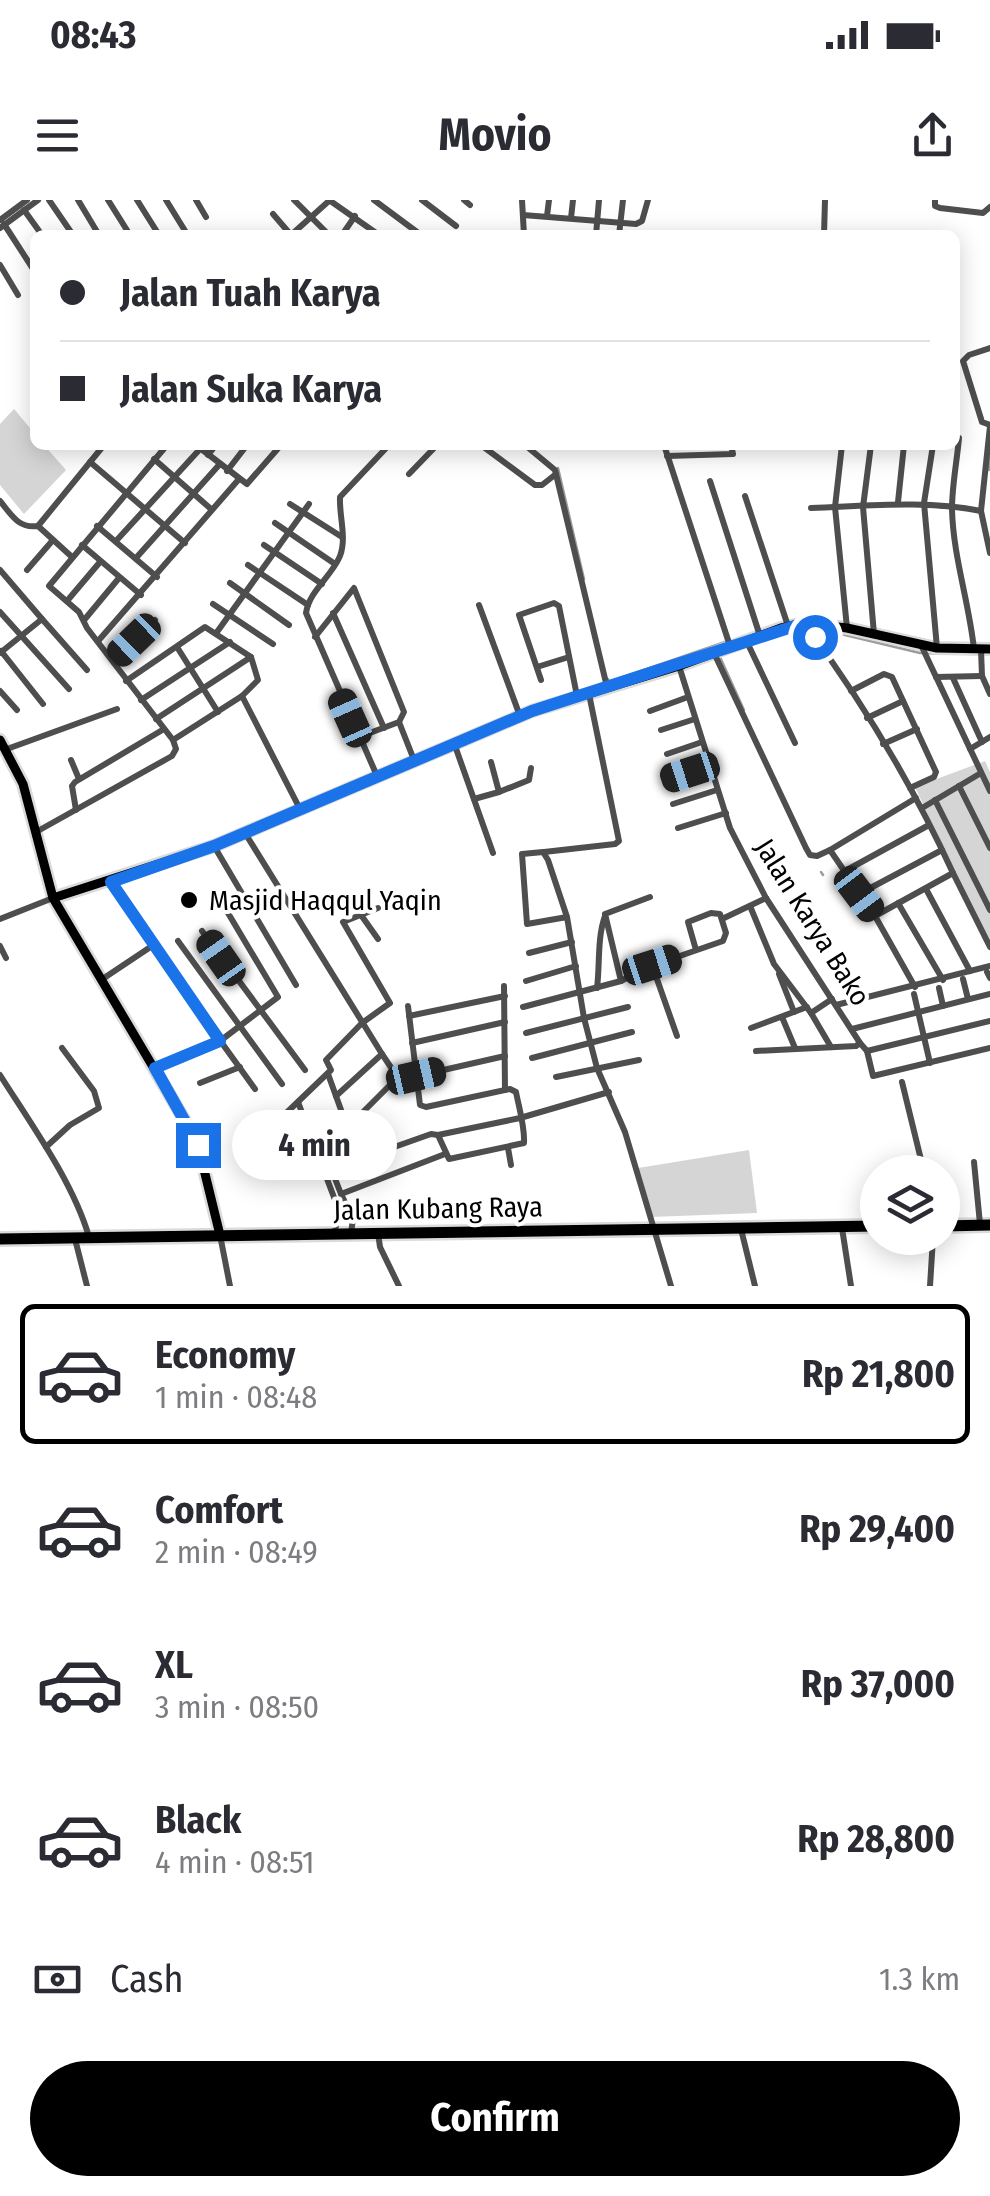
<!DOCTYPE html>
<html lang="en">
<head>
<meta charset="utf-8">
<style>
  :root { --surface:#fff; --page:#f7f7f7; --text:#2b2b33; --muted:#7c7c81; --line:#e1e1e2; --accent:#000 }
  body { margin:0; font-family:"Fira Sans Condensed",sans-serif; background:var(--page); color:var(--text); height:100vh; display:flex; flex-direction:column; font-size:38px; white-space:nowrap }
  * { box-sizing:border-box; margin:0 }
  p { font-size:32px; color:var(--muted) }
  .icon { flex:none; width:55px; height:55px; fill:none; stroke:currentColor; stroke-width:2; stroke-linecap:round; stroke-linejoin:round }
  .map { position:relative; height:1086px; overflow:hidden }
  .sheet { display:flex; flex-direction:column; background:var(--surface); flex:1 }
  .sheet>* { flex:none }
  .hud { position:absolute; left:30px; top:30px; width:930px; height:220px; border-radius:15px; box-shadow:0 5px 25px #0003; display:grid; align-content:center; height:220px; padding:0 30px; background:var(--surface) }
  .buttons { position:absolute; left:860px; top:955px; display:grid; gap:20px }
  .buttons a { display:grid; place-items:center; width:100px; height:100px; border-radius:50%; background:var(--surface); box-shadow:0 5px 25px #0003; font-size:50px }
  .end { position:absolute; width:45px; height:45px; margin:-22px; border:12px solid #1a73e8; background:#fff; box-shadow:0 0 0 5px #fff }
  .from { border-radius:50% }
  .bubble { position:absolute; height:70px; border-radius:35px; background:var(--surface); box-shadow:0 5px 25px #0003; font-size:32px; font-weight:700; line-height:70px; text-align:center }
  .car { position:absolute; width:30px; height:60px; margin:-30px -15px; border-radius:12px; box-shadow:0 0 8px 2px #0007; background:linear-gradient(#222 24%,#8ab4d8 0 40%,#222 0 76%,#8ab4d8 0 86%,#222 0) }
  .hud b { display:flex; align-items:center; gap:35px; height:95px; font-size:38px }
  .hud b+b { border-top:2px solid var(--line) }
  .hud i { width:25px; height:25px; background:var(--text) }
  ul { padding:18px 0 0; list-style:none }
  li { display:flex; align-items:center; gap:30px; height:140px; margin:0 20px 15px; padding:0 10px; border:5px solid transparent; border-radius:15px }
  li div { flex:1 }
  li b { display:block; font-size:38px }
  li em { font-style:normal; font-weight:700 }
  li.selected { border-color:var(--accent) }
  li>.icon { width:90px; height:90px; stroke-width:1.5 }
  .pay { display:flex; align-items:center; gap:25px; height:110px; padding:0 30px; font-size:38px }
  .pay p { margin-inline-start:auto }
  .action { display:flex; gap:20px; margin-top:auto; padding:20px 30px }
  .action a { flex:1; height:115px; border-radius:60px; background:var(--accent); color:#fff; font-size:40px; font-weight:700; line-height:115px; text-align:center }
  .status { display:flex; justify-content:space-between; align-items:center; height:70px; padding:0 50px; background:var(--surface); direction:ltr }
  .status svg { height:28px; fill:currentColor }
  header { display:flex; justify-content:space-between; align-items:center; height:130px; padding:0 30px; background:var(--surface); font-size:45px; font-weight:700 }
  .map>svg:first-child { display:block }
  .green { fill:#d5d5d5 }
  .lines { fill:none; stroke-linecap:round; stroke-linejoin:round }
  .stream { stroke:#9c9c9c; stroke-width:2.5 }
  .major-casing { stroke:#dbdbdb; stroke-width:14 }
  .highway-casing { stroke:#dbdbdb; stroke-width:16 }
  .minor { stroke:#4e4e4e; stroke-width:6 }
  .major { stroke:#000; stroke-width:9 }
  .highway { stroke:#000; stroke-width:11 }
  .route { stroke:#1a73e8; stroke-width:12 }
  .poi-dot { fill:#000; stroke:#fff; stroke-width:4 }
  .labels { text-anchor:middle; stroke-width:8; stroke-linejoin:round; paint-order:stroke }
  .poi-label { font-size:28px; fill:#000; stroke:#fff; text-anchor:start }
  .street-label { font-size:28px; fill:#000; stroke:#fff }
</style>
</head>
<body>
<div class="status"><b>08:43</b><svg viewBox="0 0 49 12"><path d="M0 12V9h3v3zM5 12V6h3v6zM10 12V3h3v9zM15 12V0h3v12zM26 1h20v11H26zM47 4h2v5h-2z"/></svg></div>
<header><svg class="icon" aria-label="menu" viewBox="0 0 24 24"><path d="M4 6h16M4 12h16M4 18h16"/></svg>Movio<svg class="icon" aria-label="share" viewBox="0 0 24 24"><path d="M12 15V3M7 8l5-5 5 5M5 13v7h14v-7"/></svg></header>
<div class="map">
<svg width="990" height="1086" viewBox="0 0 990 1086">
  <rect width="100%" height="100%" fill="#fff"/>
  <!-- green -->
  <g class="green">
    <path d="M14 209 35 234V245H44L66 270 24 314 0 285V224Z"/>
    <path d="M985 561 990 572V749L915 587Z"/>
    <path d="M749 950 757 1013 651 1017 638 968Z"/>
  </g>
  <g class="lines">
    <!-- stream -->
    <g class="stream">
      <path d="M558 268 584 379"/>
      <path d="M989 270 990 257"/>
      <path d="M820 429 920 453 978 454"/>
      <path d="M720 457 744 510"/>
      <path d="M608 479 609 482 725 442"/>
      <path d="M821 672 823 675"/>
    </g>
    <!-- major casing -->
    <g class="major-casing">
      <g id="major">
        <path d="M0 540 23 584 53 698 197 941 220 1035"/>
        <path d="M53 698 214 646 532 511 679 466 781 428 804 423 847 428 937 448 990 449"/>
      </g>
    </g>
    <!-- highway casing -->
    <g class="highway-casing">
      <g id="highway">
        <path d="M942 1026 990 1025"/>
        <path d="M0 1039 878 1026"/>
      </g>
    </g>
    <!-- minor -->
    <g class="minor">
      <path d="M49 0 73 35"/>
      <path d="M78 0 99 35"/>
      <path d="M108 0 130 35"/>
      <path d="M137 0 159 35"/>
      <path d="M166 0 187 34"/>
      <path d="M196 0 206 17"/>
      <path d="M294 0 329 35"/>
      <path d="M329 0 379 35"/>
      <path d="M374 0 421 35"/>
      <path d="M422 0 456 26"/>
      <path d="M464 0 470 5"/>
      <path d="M522 0 524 35"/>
      <path d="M935 0V6L940 8 983 13 990 7"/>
      <path d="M24 10 42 35"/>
      <path d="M273 14 291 35"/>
      <path d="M523 15 636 24 642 21 648 0"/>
      <path d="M547 16 549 0"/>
      <path d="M571 18 573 0"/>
      <path d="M0 20 27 0"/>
      <path d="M4 24 35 72"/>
      <path d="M0 28 38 0"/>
      <path d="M291 35 330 0"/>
      <path d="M342 35 355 16"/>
      <path d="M596 35 599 0"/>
      <path d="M619 35 623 0"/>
      <path d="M824 35 825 0"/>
      <path d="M0 65 18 95"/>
      <path d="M990 148 969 155 963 161 982 222 990 225"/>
      <path d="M990 226 981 311 990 353"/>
      <path d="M959 238C957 261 952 285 952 309 953 356 969 402 974 449"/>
      <path d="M167 245 49 386 79 412 87 428 173 540"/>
      <path d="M196 245 247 284 281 245"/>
      <path d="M481 245 535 285H542L556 274"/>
      <path d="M525 245 555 270 607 487"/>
      <path d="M664 245 730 446"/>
      <path d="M842 245 835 307 847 428"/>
      <path d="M871 245 863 307 874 434"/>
      <path d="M933 245 924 303 937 448"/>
      <path d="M208 255 216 245"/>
      <path d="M667 256 733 254 731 245"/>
      <path d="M154 259 211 309"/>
      <path d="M90 262 185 343"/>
      <path d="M227 271 247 245"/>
      <path d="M409 274 437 245"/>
      <path d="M710 281 760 436"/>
      <path d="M745 296 788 426"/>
      <path d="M0 301C11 314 18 329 38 326L104 245"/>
      <path d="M898 302 904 245"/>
      <path d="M290 304 342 337"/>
      <path d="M811 308C869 306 924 300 981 311"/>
      <path d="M275 323 335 364"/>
      <path d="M38 326 72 357"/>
      <path d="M97 326 157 377"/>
      <path d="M116 341 200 249"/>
      <path d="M82 345 141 395"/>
      <path d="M264 345 322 384"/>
      <path d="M136 358 219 265"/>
      <path d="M248 365 308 405"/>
      <path d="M0 370 42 419"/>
      <path d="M27 370 53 340"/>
      <path d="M230 383 289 425"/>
      <path d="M67 401 100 362"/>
      <path d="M213 404 273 444"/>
      <path d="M479 405 520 516"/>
      <path d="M0 412 69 489"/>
      <path d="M333 413 384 528"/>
      <path d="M85 419 119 378"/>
      <path d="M805 424C862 501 913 586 953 673L875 716"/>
      <path d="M217 432 309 304"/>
      <path d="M315 437 354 388 404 512 399 522 359 537"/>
      <path d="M99 440 239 279"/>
      <path d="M746 440 795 543"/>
      <path d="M921 445 990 591"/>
      <path d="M177 447 218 512"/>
      <path d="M981 450 982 476 990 494"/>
      <path d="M1 451 43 504"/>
      <path d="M0 453 42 419 87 470"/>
      <path d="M714 453 806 648 810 655 817 656 830 650"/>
      <path d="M113 460 155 420"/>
      <path d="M679 466 730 628 766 698 860 843 856 846 756 851"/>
      <path d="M537 467 569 457"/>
      <path d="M936 477 982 476"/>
      <path d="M953 478 982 542"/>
      <path d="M541 480 519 415 554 403 559 406 577 496"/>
      <path d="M0 491 17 510"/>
      <path d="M851 491 884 474 892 477 936 572 934 577 910 588"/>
      <path d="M242 496 300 609"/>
      <path d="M141 500 230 442"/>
      <path d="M650 511 688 497"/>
      <path d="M867 518 903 501"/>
      <path d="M156 519 251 457"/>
      <path d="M399 522 414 560"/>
      <path d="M661 530 695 519"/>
      <path d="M454 543 493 653"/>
      <path d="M883 544 917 529"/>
      <path d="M7 549 117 509"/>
      <path d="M970 549 990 537"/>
      <path d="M667 554 702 542"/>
      <path d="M71 560 79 579"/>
      <path d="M377 576 306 413C309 391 332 376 340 356 347 338 339 316 340 297L389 245"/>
      <path d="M669 579 710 566"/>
      <path d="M959 586 990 648"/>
      <path d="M499 592 529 580 531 568"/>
      <path d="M474 599 499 592 491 562"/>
      <path d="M935 600 990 710"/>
      <path d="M673 604 717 590"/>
      <path d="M922 608 981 573"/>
      <path d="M76 610 72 586 75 582 164 529"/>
      <path d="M678 628 726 613"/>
      <path d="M36 632 172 556 176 549 173 540 242 496 258 480 251 457 205 427 126 481"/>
      <path d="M245 633 382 854 336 896"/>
      <path d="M214 646 296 785"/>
      <path d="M544 652 615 644 619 641 589 494"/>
      <path d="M845 671 929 625"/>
      <path d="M953 673 990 747"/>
      <path d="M111 682 152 746 255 889"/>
      <path d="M926 689 970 771"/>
      <path d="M859 694 942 650"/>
      <path d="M898 703 943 780"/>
      <path d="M750 706 774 764 811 813 831 847"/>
      <path d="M361 715 378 739"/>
      <path d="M567 717 527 724 522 654 543 652 548 660 567 717 584 818 597 868 625 932 671 1086"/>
      <path d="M0 719 53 698"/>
      <path d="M722 719 766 698"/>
      <path d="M202 731 305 870"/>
      <path d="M178 741 282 884"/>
      <path d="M0 746 6 758"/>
      <path d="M529 753 572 742"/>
      <path d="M652 765 677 836"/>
      <path d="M987 772 990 778"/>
      <path d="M779 774 794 812"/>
      <path d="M963 779 968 799"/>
      <path d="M101 780 152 746"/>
      <path d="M526 781 576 766"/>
      <path d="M621 781 605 714 650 697"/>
      <path d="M504 786 505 890"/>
      <path d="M915 787 875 716 830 650 916 598"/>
      <path d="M597 788C600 765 597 738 605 716"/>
      <path d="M939 788 943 806"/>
      <path d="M914 794 930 863"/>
      <path d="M836 805 990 766"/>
      <path d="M408 806 420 905 426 907 510 889 516 892C519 908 525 927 524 943L449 959 438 935 520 918 609 892"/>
      <path d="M523 807 621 781 648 767 723 741 726 733 720 714 711 713 688 722 696 750"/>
      <path d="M811 813 832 799"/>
      <path d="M409 816 505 796"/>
      <path d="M782 817 795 848"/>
      <path d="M751 828 807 807"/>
      <path d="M852 829 990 794"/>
      <path d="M526 833 628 807"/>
      <path d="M412 843 505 822"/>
      <path d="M860 843 867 851 873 876 990 848"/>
      <path d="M867 851 990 821"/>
      <path d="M382 854 398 878"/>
      <path d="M532 858 632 832"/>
      <path d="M155 868 220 841 278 797 228 713"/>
      <path d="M328 874 353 943"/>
      <path d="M0 875C31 924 73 982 89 1037"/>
      <path d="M417 876 505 856"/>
      <path d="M556 877 639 860"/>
      <path d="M902 882 924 972"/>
      <path d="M200 883 240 867"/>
      <path d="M298 902 338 1008 335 1033"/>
      <path d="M280 919 331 870 326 860 362 823 390 803 343 722 378 708"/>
      <path d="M347 928 398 877"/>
      <path d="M46 947 70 925 99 908 94 891 62 848"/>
      <path d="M508 948 511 965"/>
      <path d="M974 962 980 1024"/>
      <path d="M341 994 332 971 335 968 431 934 438 935"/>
      <path d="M842 1028 851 1086"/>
      <path d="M741 1029 755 1086"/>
      <path d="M351 1033 353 1019 341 994 445 954"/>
      <path d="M378 1033 380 1047 399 1086"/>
      <path d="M220 1035 230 1086"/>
      <path d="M75 1039 87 1086"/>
      <path d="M930 1086 933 1038"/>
    </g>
    <!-- major -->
    <use href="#major" class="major"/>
    <!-- highway -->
    <use href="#highway" class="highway"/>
  </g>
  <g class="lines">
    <!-- route -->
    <path class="route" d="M198 945 155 868 220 841 111 682 214 646 532 511 804 423 815 437"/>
  </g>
  <!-- markers -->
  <circle class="poi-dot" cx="189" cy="700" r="10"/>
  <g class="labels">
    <!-- poi labels -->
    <g class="poi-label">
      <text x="209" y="710">Masjid Haqqul Yaqin</text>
    </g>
    <!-- street labels -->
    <g class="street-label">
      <text transform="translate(813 722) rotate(58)" y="10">Jalan Karya Bako</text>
      <text transform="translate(438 1008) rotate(-1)" y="10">Jalan Kubang Raya</text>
    </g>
  </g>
</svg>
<div class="buttons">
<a><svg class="icon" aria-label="layers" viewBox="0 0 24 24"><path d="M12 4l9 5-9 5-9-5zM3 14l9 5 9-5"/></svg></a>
</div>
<i class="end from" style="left:815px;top:437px"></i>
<i class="end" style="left:198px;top:945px"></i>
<div class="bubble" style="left:232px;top:910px;width:165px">4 min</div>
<i class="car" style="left:134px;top:440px;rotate:226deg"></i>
<i class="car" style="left:350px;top:518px;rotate:336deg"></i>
<i class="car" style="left:690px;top:572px;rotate:252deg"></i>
<i class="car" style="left:859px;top:694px;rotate:143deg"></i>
<i class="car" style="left:221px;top:758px;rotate:325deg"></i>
<i class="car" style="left:652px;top:765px;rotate:72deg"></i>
<i class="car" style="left:416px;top:876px;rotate:77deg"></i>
<div class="hud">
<b><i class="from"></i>Jalan Tuah Karya</b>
<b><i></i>Jalan Suka Karya</b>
</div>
</div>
<section class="sheet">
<ul>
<li class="selected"><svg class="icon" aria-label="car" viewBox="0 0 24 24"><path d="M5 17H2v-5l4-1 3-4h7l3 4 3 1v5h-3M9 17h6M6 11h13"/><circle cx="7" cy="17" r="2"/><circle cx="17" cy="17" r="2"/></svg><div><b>Economy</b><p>1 min · 08:48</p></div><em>Rp 21,800</em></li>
<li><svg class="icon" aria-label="car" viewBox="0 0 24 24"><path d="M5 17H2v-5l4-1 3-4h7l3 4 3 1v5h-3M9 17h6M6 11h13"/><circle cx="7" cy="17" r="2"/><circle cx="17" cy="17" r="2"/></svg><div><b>Comfort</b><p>2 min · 08:49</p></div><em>Rp 29,400</em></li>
<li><svg class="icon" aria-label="car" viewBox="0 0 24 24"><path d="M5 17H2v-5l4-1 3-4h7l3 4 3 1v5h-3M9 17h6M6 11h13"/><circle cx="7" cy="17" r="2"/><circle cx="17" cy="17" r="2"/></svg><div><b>XL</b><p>3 min · 08:50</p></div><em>Rp 37,000</em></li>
<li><svg class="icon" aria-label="car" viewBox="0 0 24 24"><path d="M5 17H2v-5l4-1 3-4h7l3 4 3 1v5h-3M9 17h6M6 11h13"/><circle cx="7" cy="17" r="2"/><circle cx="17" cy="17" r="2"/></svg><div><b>Black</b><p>4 min · 08:51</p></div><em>Rp 28,800</em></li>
</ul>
<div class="pay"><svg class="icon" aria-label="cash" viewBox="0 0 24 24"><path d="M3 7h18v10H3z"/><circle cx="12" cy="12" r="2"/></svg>Cash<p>1.3 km</p></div>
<div class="action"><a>Confirm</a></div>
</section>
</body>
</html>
